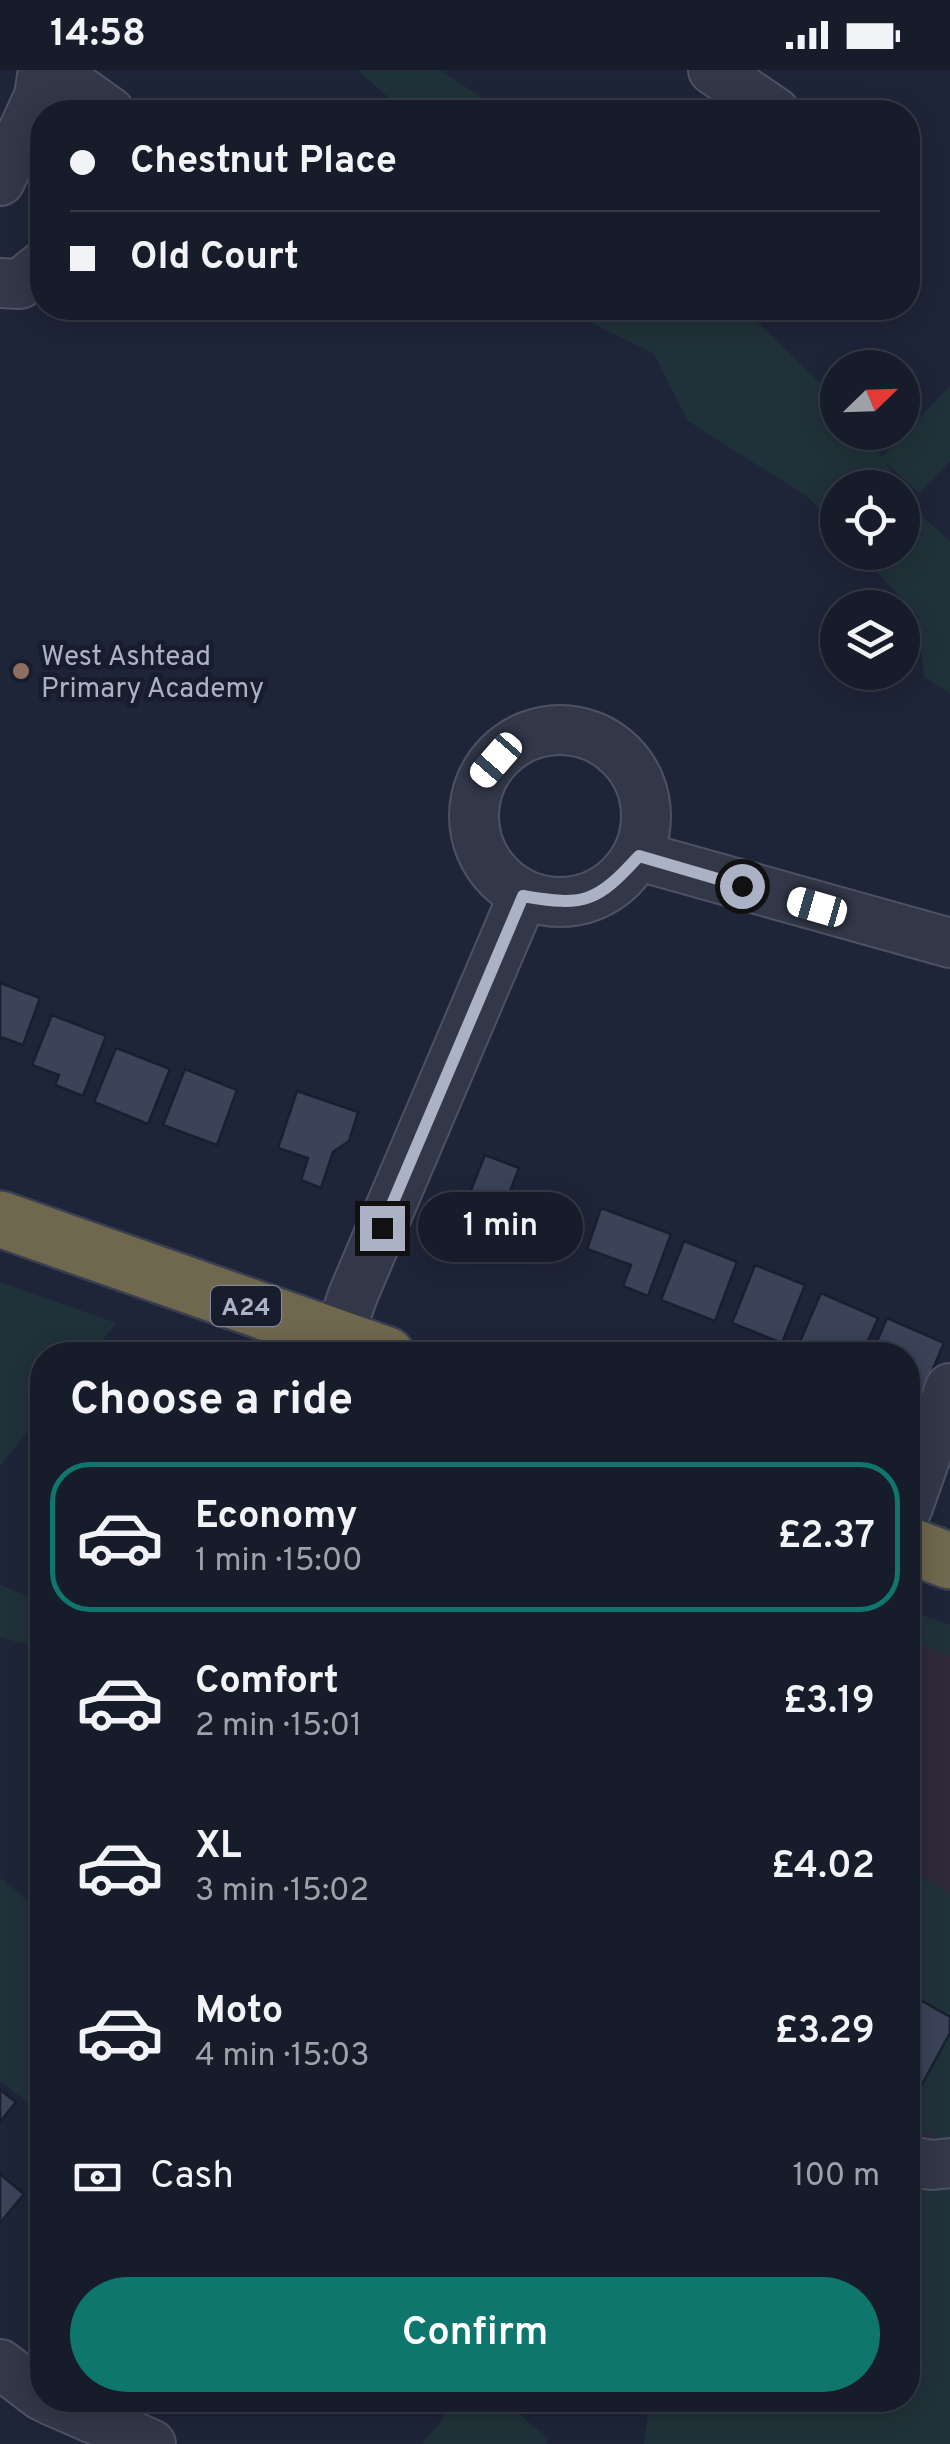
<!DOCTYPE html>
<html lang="en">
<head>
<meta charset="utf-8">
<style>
  :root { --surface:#161c2a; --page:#232936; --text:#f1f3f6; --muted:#9ea1a8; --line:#353a47; --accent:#0f766e }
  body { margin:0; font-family:Overpass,sans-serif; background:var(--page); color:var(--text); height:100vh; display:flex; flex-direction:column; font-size:38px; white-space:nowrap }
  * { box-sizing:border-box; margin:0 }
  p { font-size:32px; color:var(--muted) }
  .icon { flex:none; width:55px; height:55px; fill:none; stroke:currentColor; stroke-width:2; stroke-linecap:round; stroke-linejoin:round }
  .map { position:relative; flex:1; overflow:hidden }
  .side { position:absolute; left:30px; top:1272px; width:890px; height:1070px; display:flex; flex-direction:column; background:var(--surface); border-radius:40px; box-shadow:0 5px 25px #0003,0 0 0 2px var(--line) }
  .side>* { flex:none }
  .guide { position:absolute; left:30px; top:30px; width:890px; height:220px; border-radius:40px; box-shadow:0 5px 25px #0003,0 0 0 2px var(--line); display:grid; align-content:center; height:220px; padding:0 40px; background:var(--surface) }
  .needle { width:65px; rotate:67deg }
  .buttons { position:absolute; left:820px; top:280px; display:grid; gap:20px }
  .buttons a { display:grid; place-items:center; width:100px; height:100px; border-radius:50%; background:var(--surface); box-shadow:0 5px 25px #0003,0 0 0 2px var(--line); font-size:50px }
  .end { position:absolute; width:45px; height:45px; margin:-22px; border:12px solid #acb2c5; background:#111; box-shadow:0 0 0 5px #111 }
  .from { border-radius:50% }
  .bubble { position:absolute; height:70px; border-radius:35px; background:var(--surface); box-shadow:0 5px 25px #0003,0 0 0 2px var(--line); font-size:32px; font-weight:600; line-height:70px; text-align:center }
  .car { position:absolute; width:30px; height:60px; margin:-30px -15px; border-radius:12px; box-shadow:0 0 8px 2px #0007; background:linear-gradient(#fff 24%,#345 0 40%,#fff 0 76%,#345 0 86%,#fff 0) }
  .guide b { display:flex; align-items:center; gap:35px; height:95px; font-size:38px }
  .guide b+b { border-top:2px solid var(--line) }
  .guide i { width:25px; height:25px; background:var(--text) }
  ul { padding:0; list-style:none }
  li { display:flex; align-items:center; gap:30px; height:150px; margin:0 20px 15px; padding:0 20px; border:5px solid transparent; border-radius:40px }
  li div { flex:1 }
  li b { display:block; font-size:38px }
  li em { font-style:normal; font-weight:600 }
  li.current { border-color:var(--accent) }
  li>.icon { width:90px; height:90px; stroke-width:1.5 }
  h2 { padding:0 40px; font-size:45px; line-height:120px }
  .pay { display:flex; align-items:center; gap:25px; height:110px; padding:0 40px; font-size:38px }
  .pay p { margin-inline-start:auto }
  .action { display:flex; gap:20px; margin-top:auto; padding:20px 40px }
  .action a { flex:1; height:115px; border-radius:60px; background:var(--accent); color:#fff; font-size:40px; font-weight:600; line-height:115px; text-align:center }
  .status { display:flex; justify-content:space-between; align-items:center; height:70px; padding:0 50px; background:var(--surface); direction:ltr }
  .status svg { height:28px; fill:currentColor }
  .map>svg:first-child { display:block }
  .medical { fill:#2e2a39 }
  .green { fill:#203239 }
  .building { fill:#3a4358; stroke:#191f2f; stroke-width:2.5 }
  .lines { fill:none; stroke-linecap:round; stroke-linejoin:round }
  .minor-casing { stroke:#4c5263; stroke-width:52 }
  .highway-casing { stroke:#393f50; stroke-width:60 }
  .minor { stroke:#323848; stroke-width:48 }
  .highway { stroke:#6f674e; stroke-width:55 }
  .route { stroke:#acb2c5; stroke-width:12 }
  .education-dot { fill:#8d6e63; stroke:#181d2d; stroke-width:4 }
  .labels { text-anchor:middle; stroke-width:10; stroke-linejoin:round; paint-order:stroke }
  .shield { fill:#181d2d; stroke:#808597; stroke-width:2.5 }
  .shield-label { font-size:25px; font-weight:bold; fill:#acb2c5 }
  .poi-label { font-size:28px; fill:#acb2c5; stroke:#181d2d; text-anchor:start }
</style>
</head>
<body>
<div class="status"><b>14:58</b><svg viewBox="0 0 49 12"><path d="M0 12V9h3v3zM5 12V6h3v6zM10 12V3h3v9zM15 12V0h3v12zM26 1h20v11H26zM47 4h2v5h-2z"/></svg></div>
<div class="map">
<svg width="950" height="2374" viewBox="0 0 950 2374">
  <rect width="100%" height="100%" fill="#1e2538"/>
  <!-- medical -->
  <path class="medical" d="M908 1540 950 1555V2374L908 2330Z"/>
  <!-- green -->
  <g class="green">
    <path d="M358 0H440L504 42H404Z"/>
    <path d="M579 238H743L837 329 838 362 865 363 882 387 950 316V391L919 423 884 391 924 448 950 471V623L924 607 918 546 859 483 902 482V418H838L837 459 808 427 688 351 654 284 588 251Z"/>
    <path d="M0 1212 116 1253 90 1285H42V1344L0 1396Z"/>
    <path d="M0 1515 42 1532V1579L0 1567Z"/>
    <path d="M908 1540 950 1555V1585L908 1569Z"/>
    <path d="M908 1797 950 1825V1947L908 1923Z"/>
    <path d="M0 1808 32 1834 42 1822V2014L28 2033 0 2011Z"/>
    <path d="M950 1963V2070L921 2062 910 2036Z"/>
    <path d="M908 2112 950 2117V2374H644L648 2341 639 2330H908Z"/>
    <path d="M458 2330H502L549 2369 545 2374H422Z"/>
  </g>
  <!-- building -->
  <g class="building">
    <path d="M0 913 40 928 23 975 1 967 0 970Z"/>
    <path d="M52 945 106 966 83 1026 55 1015 59 1005 32 995Z"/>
    <path d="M116 978 170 999 148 1054 94 1032Z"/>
    <path d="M185 999 237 1020 217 1075 163 1055Z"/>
    <path d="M297 1021 358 1042 349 1071 333 1082 321 1118 301 1110 308 1088 278 1078Z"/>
    <path d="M485 1085 519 1098 509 1124 553 1142 541 1172 463 1140Z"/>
    <path d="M601 1138 671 1164 648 1226 623 1216 631 1195 587 1179Z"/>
    <path d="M684 1171 737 1192 715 1251 661 1230Z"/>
    <path d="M755 1195 805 1215 782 1273 732 1253Z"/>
    <path d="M821 1223 878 1248 862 1285H820L798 1276Z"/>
    <path d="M887 1248 944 1273 920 1329 908 1324V1285H871Z"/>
    <path d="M908 1923 950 1947V1963L910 2036 908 2034Z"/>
    <path d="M0 2020 16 2032 0 2052Z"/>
    <path d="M0 2104 24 2124 0 2153Z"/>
  </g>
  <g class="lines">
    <!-- minor casing -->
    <g class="minor-casing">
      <g id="minor">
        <path d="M51 0 110 42"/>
        <path d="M713 0 775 42"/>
        <path d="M0 111 39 26 43 0"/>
        <path d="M0 213 20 214 42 196"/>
        <circle cx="560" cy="746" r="86"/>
        <path d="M639 786 950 873"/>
        <path d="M338 1269 353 1225 523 826"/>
        <path d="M908 1437 950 1318"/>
        <path d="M908 2091 932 2095 950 2093"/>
        <path d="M0 2294 42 2326"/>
        <path d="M50 2330 151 2374"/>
      </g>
    </g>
    <!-- highway casing -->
    <g class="highway-casing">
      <g id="highway">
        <path d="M0 1149 387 1285"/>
        <path d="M908 1475 950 1491"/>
      </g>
    </g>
    <!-- minor -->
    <use href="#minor" class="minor"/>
    <!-- highway -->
    <use href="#highway" class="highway"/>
  </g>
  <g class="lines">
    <!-- route -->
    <path class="route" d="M382 1158 523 826C585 837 597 832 639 786L742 816"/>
  </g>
  <!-- markers -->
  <circle class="education-dot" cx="21" cy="601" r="10"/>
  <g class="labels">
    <!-- shield labels -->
    <rect class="shield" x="211" y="1216" width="70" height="40" rx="8"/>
    <g class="shield-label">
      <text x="246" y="1245">A24</text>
    </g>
    <!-- poi labels -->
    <g class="poi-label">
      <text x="41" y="595">West Ashtead<tspan x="41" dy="32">Primary Academy</tspan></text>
    </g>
  </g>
</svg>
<div class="buttons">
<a><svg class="needle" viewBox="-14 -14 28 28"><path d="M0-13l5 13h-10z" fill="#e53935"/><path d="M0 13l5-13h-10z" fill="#9ea1a8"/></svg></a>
<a><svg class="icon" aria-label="locate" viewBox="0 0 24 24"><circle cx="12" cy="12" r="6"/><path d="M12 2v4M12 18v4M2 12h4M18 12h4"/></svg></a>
<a><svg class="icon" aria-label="layers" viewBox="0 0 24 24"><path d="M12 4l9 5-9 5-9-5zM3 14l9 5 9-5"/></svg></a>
</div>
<i class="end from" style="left:742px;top:816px"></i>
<i class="end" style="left:382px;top:1158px"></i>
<div class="bubble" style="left:418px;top:1122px;width:165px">1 min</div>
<i class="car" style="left:496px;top:690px;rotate:221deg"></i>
<i class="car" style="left:817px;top:837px;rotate:286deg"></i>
<div class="guide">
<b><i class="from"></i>Chestnut Place</b>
<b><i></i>Old Court</b>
</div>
<section class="side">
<h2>Choose a ride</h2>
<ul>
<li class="current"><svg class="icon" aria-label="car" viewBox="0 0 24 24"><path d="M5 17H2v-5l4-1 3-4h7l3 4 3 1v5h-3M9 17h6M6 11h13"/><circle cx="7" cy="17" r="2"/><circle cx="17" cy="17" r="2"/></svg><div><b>Economy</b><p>1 min · 15:00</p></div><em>£2.37</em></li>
<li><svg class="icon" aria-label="car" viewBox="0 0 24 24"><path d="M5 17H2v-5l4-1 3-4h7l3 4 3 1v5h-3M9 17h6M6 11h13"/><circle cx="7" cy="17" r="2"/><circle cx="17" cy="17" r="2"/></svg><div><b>Comfort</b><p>2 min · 15:01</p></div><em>£3.19</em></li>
<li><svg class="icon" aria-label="car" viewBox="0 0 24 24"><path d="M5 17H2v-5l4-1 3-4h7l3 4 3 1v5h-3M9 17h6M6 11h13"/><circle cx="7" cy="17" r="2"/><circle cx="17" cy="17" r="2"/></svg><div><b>XL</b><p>3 min · 15:02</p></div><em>£4.02</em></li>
<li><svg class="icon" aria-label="car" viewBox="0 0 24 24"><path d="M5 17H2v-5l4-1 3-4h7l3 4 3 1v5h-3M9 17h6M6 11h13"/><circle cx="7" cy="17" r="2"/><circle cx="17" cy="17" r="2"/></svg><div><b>Moto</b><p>4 min · 15:03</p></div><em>£3.29</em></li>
</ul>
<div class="pay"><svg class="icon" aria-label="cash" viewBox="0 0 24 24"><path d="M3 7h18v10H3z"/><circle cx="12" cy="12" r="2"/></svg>Cash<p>100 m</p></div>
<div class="action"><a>Confirm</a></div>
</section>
</div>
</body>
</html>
